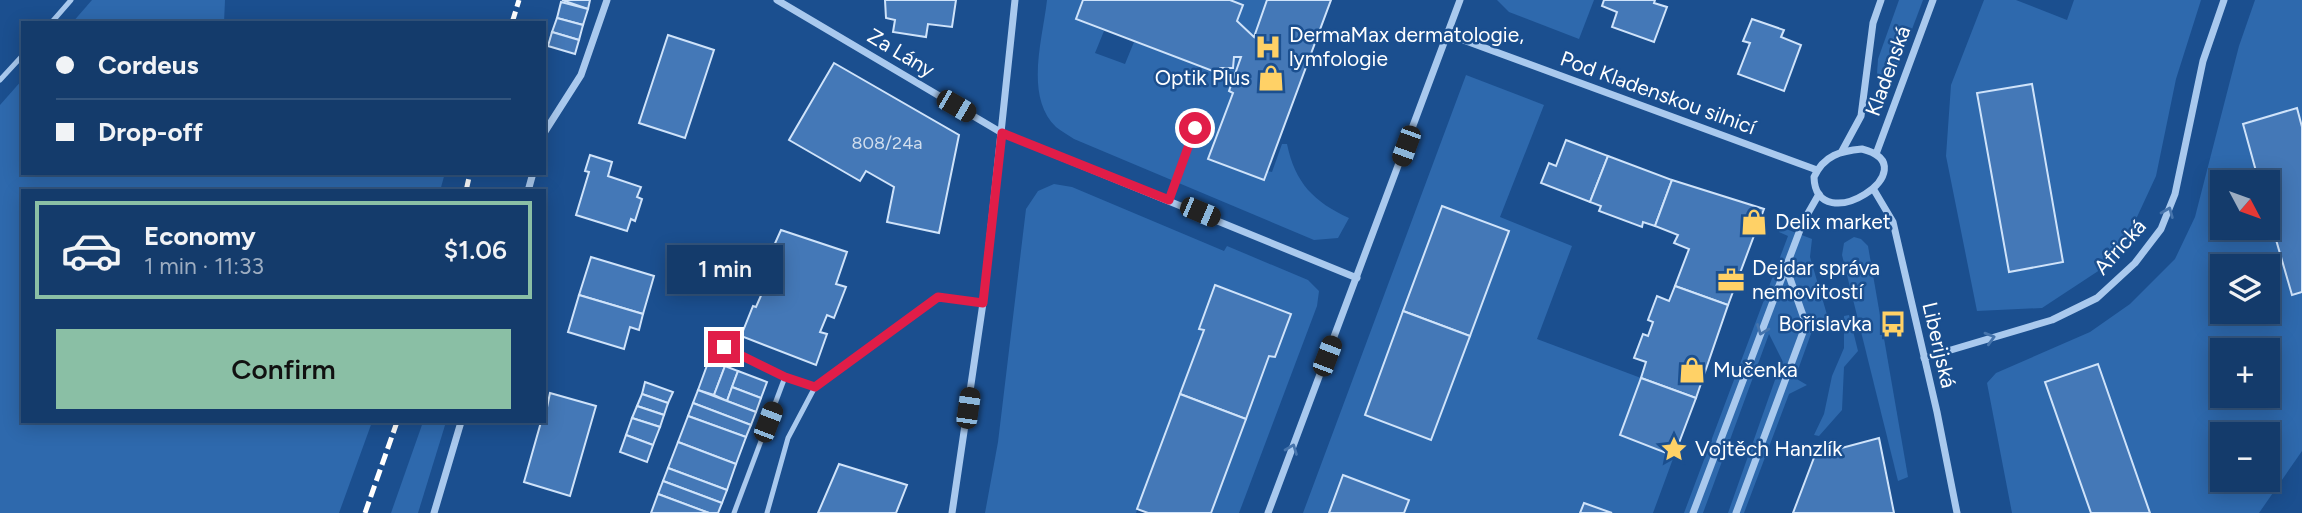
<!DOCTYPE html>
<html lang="en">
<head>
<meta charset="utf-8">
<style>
  :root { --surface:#143b6b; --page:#1d4271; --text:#f1f3f6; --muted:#9dadc1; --line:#33557e; --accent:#8abfa5 }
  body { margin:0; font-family:Figtree,sans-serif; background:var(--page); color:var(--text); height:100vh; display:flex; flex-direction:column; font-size:26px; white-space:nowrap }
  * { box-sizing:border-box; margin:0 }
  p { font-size:23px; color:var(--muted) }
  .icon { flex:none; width:38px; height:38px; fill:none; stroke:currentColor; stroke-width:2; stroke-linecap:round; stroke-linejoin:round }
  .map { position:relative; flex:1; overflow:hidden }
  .details { position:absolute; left:21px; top:189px; width:525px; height:234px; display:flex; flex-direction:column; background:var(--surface); border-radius:0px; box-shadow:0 4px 18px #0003,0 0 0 2px var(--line) }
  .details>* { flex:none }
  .hud { position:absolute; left:21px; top:21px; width:525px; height:154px; border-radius:0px; box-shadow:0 4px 18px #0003,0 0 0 2px var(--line); display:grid; align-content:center; height:154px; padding:0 35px; background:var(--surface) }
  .needle { width:46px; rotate:131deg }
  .controls { position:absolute; left:2210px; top:170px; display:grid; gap:14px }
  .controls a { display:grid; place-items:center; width:70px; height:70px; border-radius:0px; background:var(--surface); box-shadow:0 4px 18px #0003,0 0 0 2px var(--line); font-size:35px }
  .end { position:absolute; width:32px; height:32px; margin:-16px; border:9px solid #e11d48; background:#fff; box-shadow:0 0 0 4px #fff }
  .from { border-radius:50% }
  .bubble { position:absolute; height:49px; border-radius:0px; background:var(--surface); box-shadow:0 4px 18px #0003,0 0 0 2px var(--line); font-size:23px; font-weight:600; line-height:49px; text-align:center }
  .car { position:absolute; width:21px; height:42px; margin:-21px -10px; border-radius:9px; box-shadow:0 0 5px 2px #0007; background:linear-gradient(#222 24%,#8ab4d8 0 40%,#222 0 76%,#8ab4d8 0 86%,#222 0) }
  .hud b { display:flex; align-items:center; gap:24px; height:66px; font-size:26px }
  .hud b+b { border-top:2px solid var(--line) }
  .hud i { width:18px; height:18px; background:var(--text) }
  ul { padding:12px 0 0; list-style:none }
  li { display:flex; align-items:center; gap:21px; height:98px; margin:0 14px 10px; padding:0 21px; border:4px solid var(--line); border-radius:0px }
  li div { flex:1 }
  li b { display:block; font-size:26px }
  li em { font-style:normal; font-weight:600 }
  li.active { border-color:var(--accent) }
  li>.icon { width:63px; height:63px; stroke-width:1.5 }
  .button { display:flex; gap:14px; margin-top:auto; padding:14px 35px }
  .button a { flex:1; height:80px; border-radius:0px; background:var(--accent); color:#111; font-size:28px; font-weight:600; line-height:80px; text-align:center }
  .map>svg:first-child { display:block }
  .green { fill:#2e69ad; fill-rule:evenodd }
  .building { fill:#4478b7; stroke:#cfe3fa; stroke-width:2 }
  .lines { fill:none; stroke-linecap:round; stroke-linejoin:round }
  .lane { stroke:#a9c9ee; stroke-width:5 }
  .street { stroke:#a9c9ee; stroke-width:7 }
  .rail { stroke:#fff; stroke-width:5; stroke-dasharray:12 5; stroke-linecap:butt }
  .oneway { stroke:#4674ac }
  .route { stroke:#e11d48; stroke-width:9 }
  .labels { text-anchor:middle; stroke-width:5; stroke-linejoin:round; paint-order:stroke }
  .number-label { font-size:18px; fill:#d0dded }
  .poi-label { font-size:21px; fill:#fff; stroke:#1b4f8f; text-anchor:start }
  .street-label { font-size:21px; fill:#fff; stroke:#1b4f8f }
</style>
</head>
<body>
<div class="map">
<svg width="2302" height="513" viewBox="0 0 2302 513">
  <rect width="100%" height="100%" fill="#1b4f8f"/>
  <!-- green -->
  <g class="green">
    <path d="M92 0H225L224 23H72Z"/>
    <path d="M1047 0H1082L1076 19 1104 31 1095 53 1125 64 1134 42 1218 72 1220 68H1233L1234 57H1241L1229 91 1233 93 1267 171 1272 172 1282 144H1287C1295 183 1314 202 1349 218L1338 238 1314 240 1074 139C1068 135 1061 131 1056 127 1024 96 1043 38 1047 0Z"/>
    <path d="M1230 0H1267L1254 37 1237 21 1243 5Z"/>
    <path d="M1497 0H1594L1579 39 1509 12Z"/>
    <path d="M1899 0H1923L1894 77 1877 74 1878 59Z"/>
    <path d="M1984 0H2016L2067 20 2074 0H2201L2176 79 2156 176 2118 258 2042 308 1977 311 1946 156 1951 85ZM2031 84 2063 262 2009 272 1977 93Z"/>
    <path d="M2255 0H2302V127L2297 108 2243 123 2259 182H2222V228H2268V212L2291 293 2302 292V451L2259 513H2150L2097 364 2045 382 2091 513H2012L1987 383 1996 373 2090 332 2130 304 2175 259 2195 217 2239 46ZM2222 266H2268V312H2222ZM2222 350H2268V396H2222ZM2222 434H2268V480H2222Z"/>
    <path d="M1466 75 1544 105 1500 217 1572 246 1537 339 1641 378 1620 435 1674 456 1653 513H1612L1584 503 1580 513H1404L1409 500 1343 475 1329 513H1303ZM1442 207 1508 231 1431 440 1365 415Z"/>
    <path d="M23 79V173H445L440 191H23V422H372L339 513H0V105Z"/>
    <path d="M1054 184 1072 187 1224 251 1227 246 1308 280 1319 291 1317 306 1239 513H1211L1269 356 1275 357 1215 286 1199 328 1204 330 1136 513H985L998 442 1026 209 1038 191Z"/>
    <path d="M1781 227 1812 239 1810 257 1828 318 1827 323 1816 320 1795 378 1807 385 1789 394 1744 513H1728L1782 360 1769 334 1703 513H1684L1788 236 1779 232Z"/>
    <path d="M1854 237 1861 239 1868 246 1908 477 1898 481 1842 255 1844 243Z"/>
    <path d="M1849 315 1858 351 1844 367 1842 410 1819 436 1814 435 1824 414 1832 376 1844 348V316Z"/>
    <path d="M423 422H446L418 513H391Z"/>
  </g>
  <!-- building -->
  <g class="building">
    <path d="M562 0H590L588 9Z"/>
    <path d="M885 0H956L952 27 928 24 926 37 893 32 895 20 886 18Z"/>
    <path d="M1083 0H1230L1243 5 1237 21 1254 37 1267 0H1331L1264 180 1208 159 1233 93 1229 91 1241 57H1234L1233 68H1220L1218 73 1076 19Z"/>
    <path d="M1604 0H1655L1654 3 1667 7 1654 42 1612 27 1617 12 1602 6Z"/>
    <path d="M561 2 588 9 583 25 557 18Z"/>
    <path d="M557 18 583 25 579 40 552 32Z"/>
    <path d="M1752 19 1784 30 1781 37 1801 45 1784 91 1738 74 1750 43 1743 41Z"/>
    <path d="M552 32 579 40 575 54 548 46Z"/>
    <path d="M668 35 714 50 685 138 639 123Z"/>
    <path d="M834 63 959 135 939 233 887 222 894 187 866 171 860 181 789 140Z"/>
    <path d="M2032 84 2063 262 2009 272 1977 93Z"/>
    <path d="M2297 108 2302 127V292L2292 295 2268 212V182H2259L2243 124Z"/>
    <path d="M1566 140 1608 156 1590 202 1541 183 1549 163 1556 166Z"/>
    <path d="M590 155 612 162 608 176 641 187 637 197 642 199 635 221 631 219 627 231 576 215 589 172 585 171Z"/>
    <path d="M1608 156 1672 180 1655 226 1643 222 1642 227 1599 211 1601 206 1590 202Z"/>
    <path d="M1672 180 1764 209 1728 305 1675 286 1689 249 1674 243 1678 235 1655 226Z"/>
    <path d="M1442 206 1509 231 1470 336 1403 311Z"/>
    <path d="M781 230 847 252 836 284 846 287 834 318 827 315 820 332 827 334 816 365 741 336 753 306 756 307 763 291 755 288Z"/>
    <path d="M591 257 654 276 643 314 579 295Z"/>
    <path d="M1215 285 1291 314 1275 357 1269 356 1246 419 1180 394 1204 330 1199 329Z"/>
    <path d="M1675 286 1728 305 1696 398 1641 378 1646 362 1634 358 1643 334 1648 336 1653 322 1648 320 1657 296 1669 301Z"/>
    <path d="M579 295 643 314 639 330 630 327 624 349 568 332Z"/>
    <path d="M1403 311 1470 336 1431 440 1365 415Z"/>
    <path d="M709 360 725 366 714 395 698 390Z"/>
    <path d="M2098 364 2150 513H2091L2045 382Z"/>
    <path d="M725 366 738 371 727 401 714 395Z"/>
    <path d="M738 371 767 382 761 398 732 387Z"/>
    <path d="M1641 378 1696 398 1674 456 1620 435Z"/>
    <path d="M645 382 673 392 668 403 642 394Z"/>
    <path d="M732 387 761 398 756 412 727 401Z"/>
    <path d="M698 390 756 412 751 425 693 403Z"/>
    <path d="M550 393 596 406 570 496 524 482 541 422H544Z"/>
    <path d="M642 394 668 403 664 415 637 406Z"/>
    <path d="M1180 394 1246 419 1211 513H1148L1137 509Z"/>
    <path d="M693 403 751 425 746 437 688 416Z"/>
    <path d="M637 406 664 415 660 427 632 418Z"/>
    <path d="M688 416 746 437 736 464 678 442Z"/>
    <path d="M632 418 660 427 653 445 626 435Z"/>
    <path d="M626 435 653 445 647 462 620 452Z"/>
    <path d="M1879 438 1894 513H1793L1815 455Z"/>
    <path d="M678 442 736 464 727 490 668 468Z"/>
    <path d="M839 464 907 485 896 513H818Z"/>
    <path d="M668 468 727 490 722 503 663 481Z"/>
    <path d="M1343 475 1409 500 1404 513H1329Z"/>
    <path d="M663 481 722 503 718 513H709L658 494Z"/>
    <path d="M658 494 709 513H651Z"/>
    <path d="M1584 503 1612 513H1580Z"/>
  </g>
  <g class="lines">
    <!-- lane -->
    <g class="lane">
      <path d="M51 23 71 0"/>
      <path d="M0 80 23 55"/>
      <path d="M1169 200 1195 128"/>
      <path d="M724 347 785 377 815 387"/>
      <path d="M734 513 785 377"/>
      <path d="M767 513 788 438 815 387 938 297 983 303"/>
    </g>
    <!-- street -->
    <g class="street">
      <path d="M777 0 1002 133 1357 278"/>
      <path d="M1447 34 1817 170"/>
      <path d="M544 133 581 75 607 0"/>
      <path d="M1862 149C1932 167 1816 242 1814 177 1824 155 1841 151 1862 149Z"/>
      <path d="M1842 151 1861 116 1873 23 1881 0"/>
      <path d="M1876 154 1933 0"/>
      <path d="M1874 190 1893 222 1937 412 1957 513"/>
      <path d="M528 191 533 173"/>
      <path d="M1924 358 2052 320 2097 298 2135 263 2161 229 2175 194 2203 61 2224 0"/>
      <path d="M434 513 461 422"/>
      <path d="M952 513 983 303 1015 0"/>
      <path d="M1268 513 1460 0"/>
      <path d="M1693 513 1803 222 1819 194"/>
      <path d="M1736 513 1806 324 1786 267"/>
    </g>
    <!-- rail -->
    <g class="rail">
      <path d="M512 23 519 0"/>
      <path d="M466 191 470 173"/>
      <path d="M365 513 397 422"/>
    </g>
  </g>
  <!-- one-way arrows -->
  <defs><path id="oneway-chevron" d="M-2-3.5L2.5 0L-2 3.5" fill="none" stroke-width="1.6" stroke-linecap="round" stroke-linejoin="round" transform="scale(1.75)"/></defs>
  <g class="oneway">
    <use href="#oneway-chevron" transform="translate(2168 212) rotate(-68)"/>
    <use href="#oneway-chevron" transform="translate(1762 330) rotate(111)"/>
    <use href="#oneway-chevron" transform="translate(1990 338) rotate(-16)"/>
    <use href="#oneway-chevron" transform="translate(1292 449) rotate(-69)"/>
  </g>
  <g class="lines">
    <!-- route -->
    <path class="route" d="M724 347 785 377 815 387 938 297 983 303 1002 133 1169 200 1195 128"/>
  </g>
  <!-- icons -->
  <defs>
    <g id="hospital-bare" transform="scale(2.1)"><path d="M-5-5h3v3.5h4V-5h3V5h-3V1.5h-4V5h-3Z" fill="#ffd166" stroke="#1b4f8f" stroke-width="2.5" paint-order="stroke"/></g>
    <g id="shop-bare" transform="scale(2.1)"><path d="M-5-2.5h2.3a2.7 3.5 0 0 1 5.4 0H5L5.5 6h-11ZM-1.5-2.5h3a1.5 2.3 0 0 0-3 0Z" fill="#ffd166" stroke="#1b4f8f" stroke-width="2.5" paint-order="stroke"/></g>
    <g id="office-bare" transform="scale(2.1)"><path d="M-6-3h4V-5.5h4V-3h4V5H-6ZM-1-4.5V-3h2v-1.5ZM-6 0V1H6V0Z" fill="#ffd166" stroke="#1b4f8f" stroke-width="2.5" paint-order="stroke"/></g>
    <g id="bus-bare" transform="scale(2.1)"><path d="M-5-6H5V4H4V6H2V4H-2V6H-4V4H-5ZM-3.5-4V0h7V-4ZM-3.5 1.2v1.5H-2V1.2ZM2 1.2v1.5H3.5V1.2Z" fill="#ffd166" stroke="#1b4f8f" stroke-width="2.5" paint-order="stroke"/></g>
    <g id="sight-bare" transform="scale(2.1)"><path d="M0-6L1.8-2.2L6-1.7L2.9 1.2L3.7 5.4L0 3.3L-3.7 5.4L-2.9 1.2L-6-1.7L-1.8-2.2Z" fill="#ffd166" stroke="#1b4f8f" stroke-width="2.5" paint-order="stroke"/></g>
  </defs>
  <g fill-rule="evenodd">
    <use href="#hospital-bare" x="1268" y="47"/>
    <use href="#shop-bare" x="1271" y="78"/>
    <use href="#shop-bare" x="1754" y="222"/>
    <use href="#office-bare" x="1731" y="280"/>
    <use href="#bus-bare" x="1893" y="324"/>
    <use href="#shop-bare" x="1692" y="370"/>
    <use href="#sight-bare" x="1674" y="449"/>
  </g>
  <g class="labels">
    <!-- number labels -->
    <g class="number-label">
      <text x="887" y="149">808/24a</text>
    </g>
    <!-- poi labels -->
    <g class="poi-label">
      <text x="1289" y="42">DermaMax dermatologie,<tspan x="1289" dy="24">lymfologie</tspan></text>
      <text x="1250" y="85" text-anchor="end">Optik Plus</text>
      <text x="1775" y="229">Delix market</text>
      <text x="1752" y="275">Dejdar správa<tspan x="1752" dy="24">nemovitostí</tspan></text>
      <text x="1872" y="331" text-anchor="end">Bořislavka</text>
      <text x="1713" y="377">Mučenka</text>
      <text x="1695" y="456">Vojtěch Hanzlík</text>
    </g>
    <!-- street labels -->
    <g class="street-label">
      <text transform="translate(901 53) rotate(31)" y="7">Za Lány</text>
      <text transform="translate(1888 71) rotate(-70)" y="7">Kladenská</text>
      <text transform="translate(1658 93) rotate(20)" y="7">Pod Kladenskou silnicí</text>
      <text transform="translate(2120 247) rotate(-48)" y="7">Africká</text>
      <text transform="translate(1939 345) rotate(77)" y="7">Liberijská</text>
    </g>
  </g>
</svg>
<div class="controls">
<a><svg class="needle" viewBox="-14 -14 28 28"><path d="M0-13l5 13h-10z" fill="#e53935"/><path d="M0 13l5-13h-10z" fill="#9dadc1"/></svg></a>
<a><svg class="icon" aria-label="layers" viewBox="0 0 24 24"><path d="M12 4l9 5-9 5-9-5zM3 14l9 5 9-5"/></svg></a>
<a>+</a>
<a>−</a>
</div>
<i class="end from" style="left:1195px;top:128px"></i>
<i class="end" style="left:724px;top:347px"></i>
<div class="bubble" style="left:667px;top:245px;width:116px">1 min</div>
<i class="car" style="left:956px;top:106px;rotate:120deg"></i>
<i class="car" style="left:1406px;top:146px;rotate:200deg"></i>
<i class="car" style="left:1200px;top:212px;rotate:113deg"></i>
<i class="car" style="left:1327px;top:356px;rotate:21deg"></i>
<i class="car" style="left:968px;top:408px;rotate:8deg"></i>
<i class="car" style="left:768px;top:422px;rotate:21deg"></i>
<div class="hud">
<b><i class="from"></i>Cordeus</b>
<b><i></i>Drop-off</b>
</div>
<section class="details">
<ul>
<li class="active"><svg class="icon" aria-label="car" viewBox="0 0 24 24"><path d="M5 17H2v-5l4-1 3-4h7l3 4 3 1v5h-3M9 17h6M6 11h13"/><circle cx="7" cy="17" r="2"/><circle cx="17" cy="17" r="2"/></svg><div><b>Economy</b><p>1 min · 11:33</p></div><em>$1.06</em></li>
</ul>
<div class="button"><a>Confirm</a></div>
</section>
</div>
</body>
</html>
